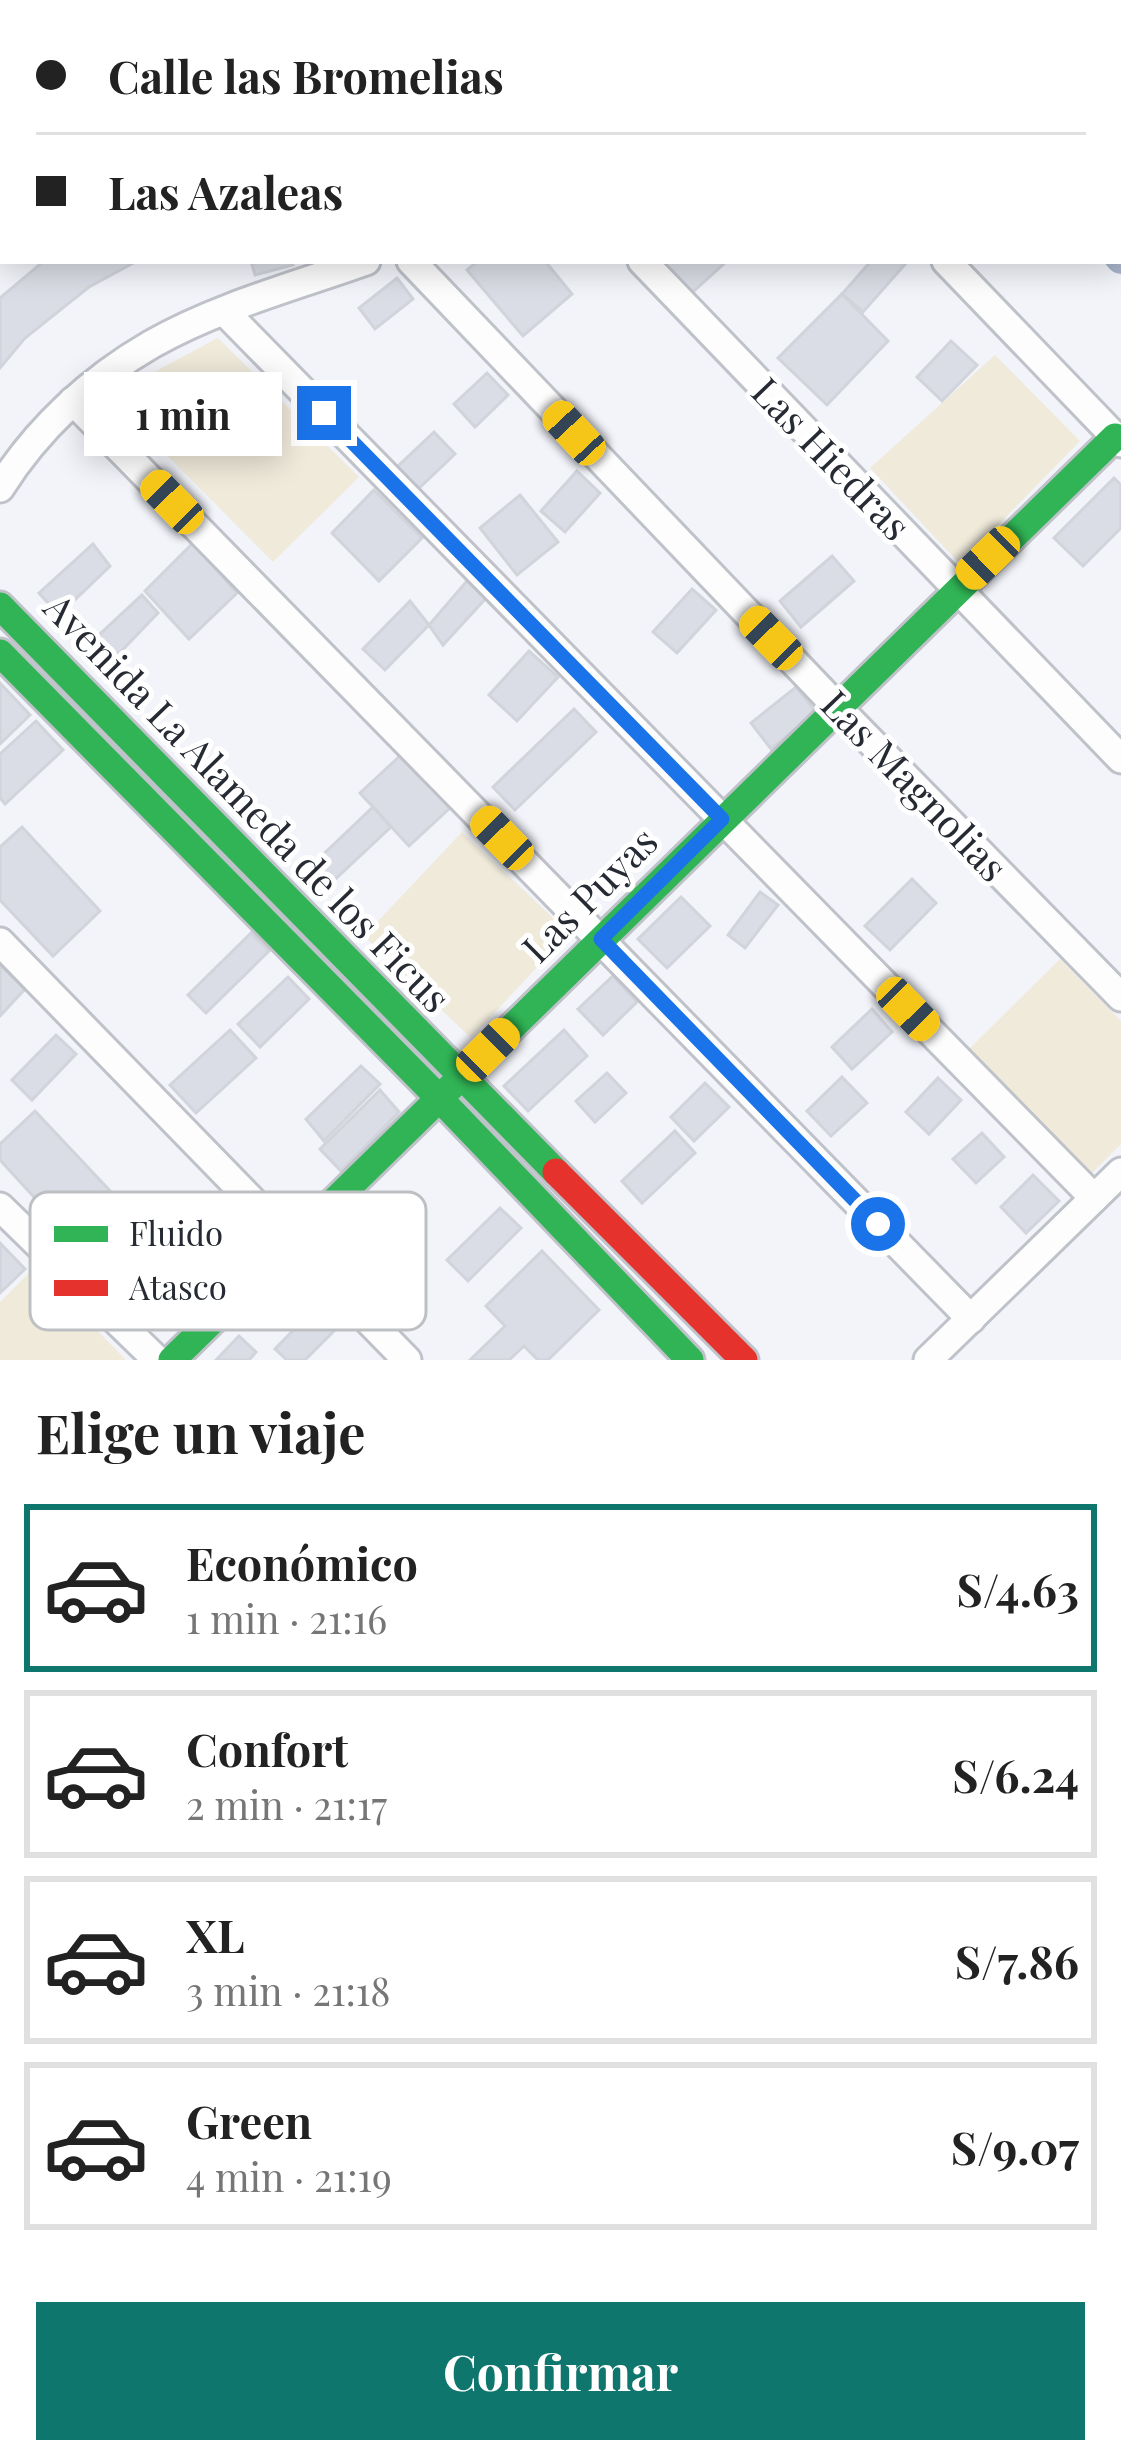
<!DOCTYPE html>
<html lang="es">
<head>
<meta charset="utf-8">
<style>
  :root { --surface:#fff; --page:#f2f2f2; --text:#222; --muted:#767676; --line:#e0e0e0; --accent:#0f766e }
  body { margin:0; font-family:"Playfair Display",serif; background:var(--page); color:var(--text); height:100vh; display:flex; flex-direction:column; font-size:45px; white-space:nowrap }
  * { box-sizing:border-box; margin:0 }
  p { font-size:39px; color:var(--muted) }
  .icon { flex:none; width:66px; height:66px; fill:none; stroke:currentColor; stroke-width:2; stroke-linecap:round; stroke-linejoin:round }
  .map { position:relative; height:1360px; overflow:hidden }
  .panel { display:flex; flex-direction:column; background:var(--surface); flex:1 }
  .panel>* { flex:none }
  .banner { position:absolute; left:0px; top:0px; width:1122px; height:264px; box-shadow:0 6px 30px #0003; display:grid; align-content:center; height:264px; padding:0 36px; background:var(--surface) }
  .end { position:absolute; width:54px; height:54px; margin:-27px; border:15px solid #1a73e8; background:#fff; box-shadow:0 0 0 6px #fff }
  .from { border-radius:50% }
  .bubble { position:absolute; height:84px; border-radius:0px; background:var(--surface); box-shadow:0 6px 30px #0003; font-size:39px; font-weight:700; line-height:84px; text-align:center }
  .car { position:absolute; width:36px; height:72px; margin:-36px -18px; border-radius:15px; box-shadow:0 0 9px 3px #0007; background:linear-gradient(#f5c518 24%,#345 0 40%,#f5c518 0 76%,#345 0 86%,#f5c518 0) }
  .banner b { display:flex; align-items:center; gap:42px; height:114px; font-size:45px }
  .banner b+b { border-top:3px solid var(--line) }
  .banner i { width:30px; height:30px; background:var(--text) }
  ul { padding:0; list-style:none }
  li { display:flex; align-items:center; gap:36px; height:168px; margin:0 24px 18px; padding:0 12px; border:6px solid var(--line); border-radius:0px }
  li div { flex:1 }
  li b { display:block; font-size:45px }
  li em { font-style:normal; font-weight:700 }
  li.selected { border-color:var(--accent) }
  li>.icon { width:108px; height:108px; stroke-width:1.5 }
  h2 { padding:0 36px; font-size:54px; line-height:144px }
  .button { display:flex; gap:24px; margin-top:auto; padding:24px 36px }
  .button a { flex:1; height:138px; border-radius:0px; background:var(--accent); color:#fff; font-size:48px; font-weight:700; line-height:138px; text-align:center }
  .map>svg:first-child { display:block }
  .green { fill:#efeada }
  .lines { fill:none; stroke-linecap:round; stroke-linejoin:round }
  .canal { stroke:#a8b3ca; stroke-width:30 }
  .building { fill:#dadde5; stroke:#d1d4db; stroke-width:3 }
  .street-casing { stroke:#bfc2c9; stroke-width:33 }
  .fast-casing { stroke:#bfc2c9; stroke-width:33 }
  .jam-casing { stroke:#bfc2c9; stroke-width:33 }
  .street { stroke:#fdfdfe; stroke-width:27 }
  .fast { stroke:#30b455; stroke-width:27 }
  .jam { stroke:#e5322d; stroke-width:27 }
  .route { stroke:#1a73e8; stroke-width:15 }
  .labels { text-anchor:middle; stroke-width:10; stroke-linejoin:round; paint-order:stroke }
  .street-label { font-size:39px; fill:#262a33; stroke:#fff }
  .key { fill:#fff; stroke:#bebfc2; stroke-width:3 }
  .key-label { font-size:33px; fill:#262a33 }
</style>
</head>
<body>
<div class="map">
<svg width="1121" height="1360" viewBox="0 0 1121 1360">
  <rect width="100%" height="100%" fill="#f2f4fa"/>
  <!-- green -->
  <g class="green">
    <path d="M218 338 359 477 273 562 113 401 158 370Z"/>
    <path d="M995 355 1080 441 960 564 870 468Z"/>
    <path d="M462 832 569 933 471 1038 364 936Z"/>
    <path d="M1060 959 1121 1021V1144L1090 1175 967 1051Z"/>
    <path d="M35 1267 126 1360H0V1302Z"/>
  </g>
  <g class="lines">
    <!-- canal -->
    <g class="canal">
      <path d="M894 0 896 3"/>
      <path d="M1050 0 1053 3"/>
      <path d="M325 3 332 0"/>
      <path d="M1119 72 1121 74"/>
      <path d="M0 158 3 157"/>
      <path d="M1119 257 1121 259"/>
    </g>
  </g>
  <!-- building -->
  <g class="building">
    <path d="M44 261H137L89 287 25 338 0 368V298Z"/>
    <path d="M251 261H292L293 265 255 275Z"/>
    <path d="M478 261H545L572 294 523 336 467 270Z"/>
    <path d="M655 261H727L686 298Z"/>
    <path d="M871 261H908L863 312 842 294Z"/>
    <path d="M397 278 413 299 375 329 359 308Z"/>
    <path d="M842 294 888 341 827 405 778 358Z"/>
    <path d="M951 341 977 365 942 401 917 377Z"/>
    <path d="M487 373 508 395 475 427 454 404Z"/>
    <path d="M434 432 455 454 415 492 396 468Z"/>
    <path d="M577 471 600 493 565 532 541 511Z"/>
    <path d="M1114 478 1121 485V528L1083 566 1054 538Z"/>
    <path d="M374 490 422 538 379 581 332 533Z"/>
    <path d="M520 495 558 542 517 575 480 528Z"/>
    <path d="M193 543 237 593 189 639 145 591Z"/>
    <path d="M93 544 110 566 59 615 39 593Z"/>
    <path d="M832 556 854 581 801 627 780 601Z"/>
    <path d="M467 581 488 596 443 645 429 625Z"/>
    <path d="M692 589 716 610 677 653 653 632Z"/>
    <path d="M142 595 158 613 108 665 86 647Z"/>
    <path d="M410 601 429 625 385 670 363 649Z"/>
    <path d="M529 651 558 677 517 721 489 695Z"/>
    <path d="M0 683 30 715 0 744Z"/>
    <path d="M796 687 816 712 771 749 751 723Z"/>
    <path d="M574 709 596 732 515 810 493 787Z"/>
    <path d="M36 721 63 750 5 804 0 798V754Z"/>
    <path d="M401 755 450 808 409 846 360 793Z"/>
    <path d="M373 807 391 827 327 887 309 868Z"/>
    <path d="M22 827 100 911 53 956 0 900V847Z"/>
    <path d="M912 879 936 903 890 950 865 926Z"/>
    <path d="M760 892 778 905 745 948 728 935Z"/>
    <path d="M681 897 710 926 667 968 638 939Z"/>
    <path d="M251 933 269 951 206 1013 188 995Z"/>
    <path d="M0 965 25 989 0 1016Z"/>
    <path d="M613 976 637 1002 603 1035 578 1009Z"/>
    <path d="M288 977 309 999 260 1047 238 1024Z"/>
    <path d="M872 1009 892 1032 852 1069 832 1047Z"/>
    <path d="M230 1030 256 1058 196 1113 170 1085Z"/>
    <path d="M564 1030 587 1056 528 1111 504 1086Z"/>
    <path d="M56 1035 76 1054 32 1100 12 1080Z"/>
    <path d="M361 1066 380 1084 324 1141 306 1119Z"/>
    <path d="M607 1073 626 1093 595 1122 576 1101Z"/>
    <path d="M842 1077 867 1103 831 1136 807 1111Z"/>
    <path d="M938 1078 961 1100 929 1134 906 1112Z"/>
    <path d="M705 1083 729 1107 694 1141 671 1117Z"/>
    <path d="M380 1090 399 1112 341 1171 320 1149Z"/>
    <path d="M35 1111 112 1193 68 1234 0 1160V1144Z"/>
    <path d="M675 1131 695 1153 642 1203 622 1181Z"/>
    <path d="M982 1133 1004 1157 976 1183 953 1159Z"/>
    <path d="M1033 1175 1059 1201 1026 1233 1001 1207Z"/>
    <path d="M500 1208 521 1228 468 1281 447 1260Z"/>
    <path d="M0 1243 25 1269 0 1293Z"/>
    <path d="M542 1251 599 1310 548 1360H538L524 1346 509 1360H470L505 1326 486 1306Z"/>
    <path d="M322 1301 343 1322 305 1360H287L275 1349Z"/>
    <path d="M239 1336 256 1352 249 1360H216Z"/>
  </g>
  <g class="lines">
    <!-- street casing -->
    <g class="street-casing">
      <g id="street">
        <path d="M0 243 3 240"/>
        <path d="M411 261 837 707 1121 997"/>
        <path d="M642 261 1121 759"/>
        <path d="M946 261 1121 443"/>
        <path d="M224 311 1094 1198"/>
        <path d="M73 401 971 1319"/>
        <path d="M0 488C37 429 91 379 152 344 217 307 295 286 366 261"/>
        <path d="M0 942 407 1360"/>
        <path d="M0 1207 157 1360"/>
        <path d="M928 1360 1121 1172"/>
      </g>
    </g>
    <!-- fast casing -->
    <g class="fast-casing">
      <g id="fast">
        <path d="M0 606 556 1172"/>
        <path d="M0 653 439 1098 690 1360"/>
        <path d="M172 1360 1115 437"/>
      </g>
    </g>
    <!-- jam casing -->
    <g class="jam-casing">
      <path id="jam" d="M556 1172 744 1360"/>
    </g>
    <!-- street -->
    <use href="#street" class="street"/>
    <!-- fast -->
    <use href="#fast" class="fast"/>
    <!-- jam -->
    <use href="#jam" class="jam"/>
  </g>
  <g class="lines">
    <!-- route -->
    <path class="route" d="M324 413 722 819 601 939 878 1224"/>
  </g>
  <g class="labels">
    <!-- street labels -->
    <g class="street-label">
      <text transform="translate(831 459) rotate(46)" y="14">Las Hiedras</text>
      <text transform="translate(914 786) rotate(46)" y="14">Las Magnolias</text>
      <text transform="translate(247 803) rotate(46)" y="14">Avenida La Alameda de los Ficus</text>
      <text transform="translate(590 895) rotate(-45)" y="14">Las Puyas</text>
    </g>
  </g>
  <!-- legend -->
  <rect x="30" y="1192" width="396" height="138" rx="18" class="key"/>
  <rect x="54" y="1226" width="54" height="16" fill="#30b455"/>
  <rect x="54" y="1280" width="54" height="16" fill="#e5322d"/>
  <g class="key-label">
    <text x="129" y="1246">Fluido</text>
    <text x="129" y="1300">Atasco</text>
  </g>
</svg>
<i class="end from" style="left:878px;top:1224px"></i>
<i class="end" style="left:324px;top:413px"></i>
<div class="bubble" style="left:84px;top:372px;width:198px">1 min</div>
<i class="car" style="left:574px;top:433px;rotate:317deg"></i>
<i class="car" style="left:172px;top:502px;rotate:316deg"></i>
<i class="car" style="left:988px;top:558px;rotate:226deg"></i>
<i class="car" style="left:771px;top:638px;rotate:316deg"></i>
<i class="car" style="left:502px;top:838px;rotate:316deg"></i>
<i class="car" style="left:908px;top:1009px;rotate:136deg"></i>
<i class="car" style="left:488px;top:1050px;rotate:45deg"></i>
<div class="banner">
<b><i class="from"></i>Calle las Bromelias</b>
<b><i></i>Las Azaleas</b>
</div>
</div>
<section class="panel">
<h2>Elige un viaje</h2>
<ul>
<li class="selected"><svg class="icon" aria-label="car" viewBox="0 0 24 24"><path d="M5 17H2v-5l4-1 3-4h7l3 4 3 1v5h-3M9 17h6M6 11h13"/><circle cx="7" cy="17" r="2"/><circle cx="17" cy="17" r="2"/></svg><div><b>Económico</b><p>1 min · 21:16</p></div><em>S/4.63</em></li>
<li><svg class="icon" aria-label="car" viewBox="0 0 24 24"><path d="M5 17H2v-5l4-1 3-4h7l3 4 3 1v5h-3M9 17h6M6 11h13"/><circle cx="7" cy="17" r="2"/><circle cx="17" cy="17" r="2"/></svg><div><b>Confort</b><p>2 min · 21:17</p></div><em>S/6.24</em></li>
<li><svg class="icon" aria-label="car" viewBox="0 0 24 24"><path d="M5 17H2v-5l4-1 3-4h7l3 4 3 1v5h-3M9 17h6M6 11h13"/><circle cx="7" cy="17" r="2"/><circle cx="17" cy="17" r="2"/></svg><div><b>XL</b><p>3 min · 21:18</p></div><em>S/7.86</em></li>
<li><svg class="icon" aria-label="car" viewBox="0 0 24 24"><path d="M5 17H2v-5l4-1 3-4h7l3 4 3 1v5h-3M9 17h6M6 11h13"/><circle cx="7" cy="17" r="2"/><circle cx="17" cy="17" r="2"/></svg><div><b>Green</b><p>4 min · 21:19</p></div><em>S/9.07</em></li>
</ul>
<div class="button"><a>Confirmar</a></div>
</section>
</body>
</html>
